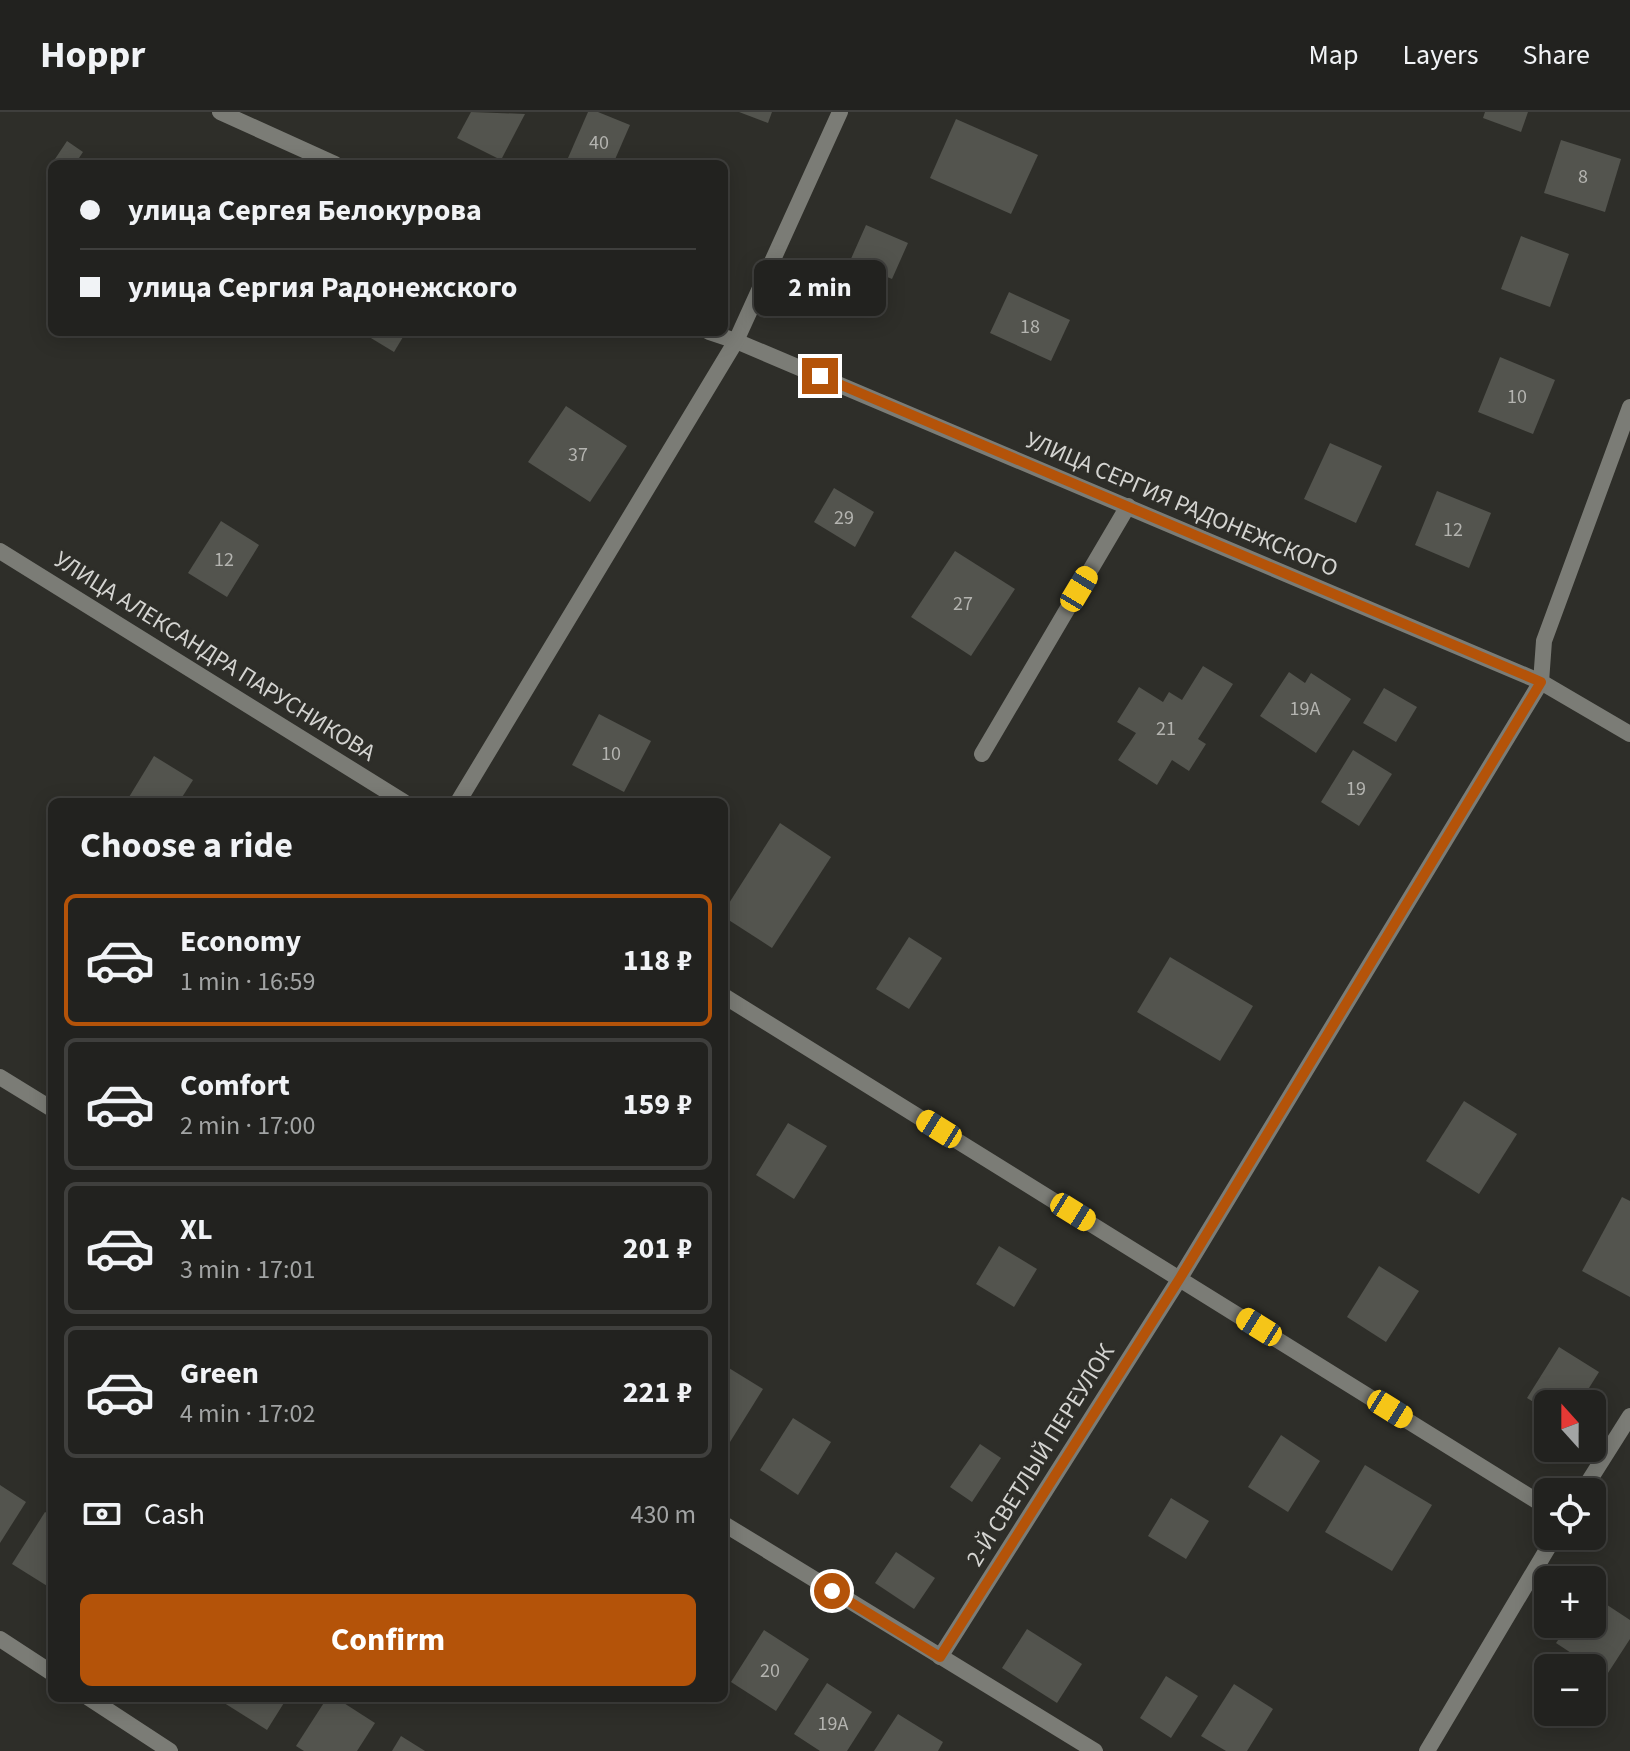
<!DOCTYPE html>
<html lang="en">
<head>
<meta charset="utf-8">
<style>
  :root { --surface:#22221f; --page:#2a2a28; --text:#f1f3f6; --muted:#a2a4a4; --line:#3f3f3d; --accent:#b45309 }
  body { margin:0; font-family:"Source Sans 3",sans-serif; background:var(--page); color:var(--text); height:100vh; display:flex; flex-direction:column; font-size:30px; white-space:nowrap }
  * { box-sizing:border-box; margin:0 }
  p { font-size:26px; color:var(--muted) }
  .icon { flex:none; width:44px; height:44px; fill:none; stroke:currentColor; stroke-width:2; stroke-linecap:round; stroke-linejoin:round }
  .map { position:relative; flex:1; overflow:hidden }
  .details { position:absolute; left:48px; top:686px; width:680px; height:904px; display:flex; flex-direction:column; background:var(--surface); border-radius:12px; box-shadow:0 4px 20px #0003,0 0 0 2px var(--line) }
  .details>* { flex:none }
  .banner { position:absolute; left:48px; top:48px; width:680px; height:176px; border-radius:12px; box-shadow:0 4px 20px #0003,0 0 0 2px var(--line); display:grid; align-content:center; height:176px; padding:0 32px; background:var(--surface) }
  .needle { width:52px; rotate:339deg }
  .controls { position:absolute; left:1534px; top:1278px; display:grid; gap:16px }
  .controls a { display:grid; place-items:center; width:72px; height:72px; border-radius:12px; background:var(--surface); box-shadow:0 4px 20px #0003,0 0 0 2px var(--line); font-size:40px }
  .end { position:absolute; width:36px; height:36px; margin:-18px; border:10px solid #b45309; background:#fff; box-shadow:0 0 0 4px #fff }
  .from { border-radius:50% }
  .bubble { position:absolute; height:56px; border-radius:12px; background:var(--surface); box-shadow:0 4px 20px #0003,0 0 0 2px var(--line); font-size:26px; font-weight:700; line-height:56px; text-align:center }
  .car { position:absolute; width:24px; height:48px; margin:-24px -12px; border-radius:10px; box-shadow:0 0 6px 2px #0007; background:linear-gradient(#f5c518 24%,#345 0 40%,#f5c518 0 76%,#345 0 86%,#f5c518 0) }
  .banner b { display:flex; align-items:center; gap:28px; height:76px; font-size:30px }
  .banner b+b { border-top:2px solid var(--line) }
  .banner i { width:20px; height:20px; background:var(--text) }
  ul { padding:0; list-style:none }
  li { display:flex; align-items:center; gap:24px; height:132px; margin:0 16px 12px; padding:0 16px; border:4px solid var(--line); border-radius:12px }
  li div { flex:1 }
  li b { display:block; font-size:30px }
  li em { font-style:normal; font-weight:700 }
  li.selected { border-color:var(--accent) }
  li>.icon { width:72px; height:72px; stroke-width:1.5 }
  h2 { padding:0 32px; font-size:36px; line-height:96px }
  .pay { display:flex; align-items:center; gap:20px; height:88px; padding:0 32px; font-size:30px }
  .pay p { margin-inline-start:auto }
  .cta { display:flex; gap:16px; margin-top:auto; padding:16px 32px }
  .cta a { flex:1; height:92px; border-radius:12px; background:var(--accent); color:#fff; font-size:32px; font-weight:700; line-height:92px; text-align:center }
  header { display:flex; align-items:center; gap:48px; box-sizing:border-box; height:112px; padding:0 40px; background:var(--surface); border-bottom:2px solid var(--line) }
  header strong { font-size:38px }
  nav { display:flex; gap:44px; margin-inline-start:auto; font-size:28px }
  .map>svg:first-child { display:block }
  .building { fill:#53544e }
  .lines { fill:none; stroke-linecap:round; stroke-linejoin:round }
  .street { stroke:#7b7c76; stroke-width:16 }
  .route { stroke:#b45309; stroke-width:10 }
  .labels { text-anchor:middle; stroke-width:6; stroke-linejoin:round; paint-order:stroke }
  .number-label { font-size:20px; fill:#b4b4b0 }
  .street-label { font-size:24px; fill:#d4d4d1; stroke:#2e2e29 }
</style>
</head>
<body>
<header>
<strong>Hoppr</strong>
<nav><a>Map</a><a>Layers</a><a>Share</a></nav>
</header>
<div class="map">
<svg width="1630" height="1639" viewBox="0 0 1630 1639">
  <rect width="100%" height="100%" fill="#2e2e29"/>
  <!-- building -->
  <g class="building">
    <path d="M471 0 525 2 501 48 457 26Z"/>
    <path d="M588 0H598L630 13 613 52H583L568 46Z"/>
    <path d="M739 0H772L768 11Z"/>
    <path d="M1485 0H1528L1521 20 1483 6Z"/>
    <path d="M956 7 1038 43 1011 102 930 66Z"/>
    <path d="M1561 28 1621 47 1605 100 1544 81Z"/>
    <path d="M67 29 83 40 75 52H52V62L47 59Z"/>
    <path d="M866 113 908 131 892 167 880 162 876 171 846 158Z"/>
    <path d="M1521 124 1569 142 1550 195 1501 177Z"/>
    <path d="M1009 180 1070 208 1051 249 990 221Z"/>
    <path d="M361 220H406L394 240Z"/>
    <path d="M1500 245 1555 268 1533 322 1478 300Z"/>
    <path d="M566 294 627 334 590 390 528 350Z"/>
    <path d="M1330 331 1382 354 1356 411 1304 387Z"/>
    <path d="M834 376 874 400 855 435 814 410Z"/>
    <path d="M1437 379 1491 401 1469 456 1415 433Z"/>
    <path d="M221 409 259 433 227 485 188 461Z"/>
    <path d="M955 439 1015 477 971 544 911 505Z"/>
    <path d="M1203 554 1233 572 1198 627 1206 632 1189 659 1172 648 1157 673 1118 648 1136 621 1117 610 1139 575 1163 590 1169 580 1182 588Z"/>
    <path d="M1289 560 1305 571 1311 561 1351 587 1316 641 1260 604Z"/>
    <path d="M1384 576 1417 595 1396 630 1363 611Z"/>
    <path d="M599 602 651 629 624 680 572 653Z"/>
    <path d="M1353 638 1392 662 1359 714 1321 690Z"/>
    <path d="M154 644 193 668 179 690H126Z"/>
    <path d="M780 711 831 745 772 836 724 805V799Z"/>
    <path d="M909 825 942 846 909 897 876 877Z"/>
    <path d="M1170 845 1253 894 1220 949 1137 900Z"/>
    <path d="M1464 989 1517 1022 1479 1082 1426 1049Z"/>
    <path d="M788 1011 827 1034 794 1087 756 1063Z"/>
    <path d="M1622 1085 1630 1089V1185L1582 1159Z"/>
    <path d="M999 1134 1037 1157 1014 1195 976 1172Z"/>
    <path d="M1379 1154 1419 1179 1386 1230 1347 1205Z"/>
    <path d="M1559 1235 1599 1260 1579 1292H1548V1299L1527 1286Z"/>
    <path d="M724 1253 763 1277 730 1330 724 1326Z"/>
    <path d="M793 1306 831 1330 798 1383 760 1358Z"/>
    <path d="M1281 1323 1320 1349 1288 1400 1248 1375Z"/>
    <path d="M980 1332 1001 1346 972 1390 950 1375Z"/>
    <path d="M1365 1353 1432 1393 1392 1459 1325 1420Z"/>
    <path d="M0 1373 26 1390 0 1431Z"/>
    <path d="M1171 1386 1209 1409 1186 1447 1148 1424Z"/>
    <path d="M45 1400 52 1404V1477L12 1452Z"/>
    <path d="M896 1440 935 1466 914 1497 875 1471Z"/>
    <path d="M1592 1483 1630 1508V1527L1606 1564 1556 1531 1569 1512H1592Z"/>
    <path d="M1027 1517 1082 1552 1057 1591 1002 1556Z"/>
    <path d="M764 1518 809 1547 776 1599 731 1570Z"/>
    <path d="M1166 1564 1198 1584 1171 1626 1140 1606Z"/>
    <path d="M827 1571 872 1600 847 1639H820L794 1622Z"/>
    <path d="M1234 1572 1273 1597 1247 1639H1226L1201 1624Z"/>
    <path d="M223 1586H287L267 1618 221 1589Z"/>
    <path d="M327 1586H336L375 1611 357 1639H304L296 1634Z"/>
    <path d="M898 1602 943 1630 938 1639H874Z"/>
    <path d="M401 1624 425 1639H392Z"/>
  </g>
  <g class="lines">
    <!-- street -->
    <g class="street">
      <path d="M220 0 335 52"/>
      <path d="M709 220 736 229 1541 570 1630 622"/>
      <path d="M0 439 404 690"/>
      <path d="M982 642 1128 394"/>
      <path d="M458 690 736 229 840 0"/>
      <path d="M724 884 1548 1396"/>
      <path d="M0 965 52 997"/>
      <path d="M1582 1380 1630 1304"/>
      <path d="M724 1412 1095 1639"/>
      <path d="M0 1527 52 1561"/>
      <path d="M940 1545 1180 1166 1541 570 1544 529 1630 295"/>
      <path d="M89 1586 170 1639"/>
      <path d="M1427 1639 1555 1424"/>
    </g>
  </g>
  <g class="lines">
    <!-- route -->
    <path class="route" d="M820 264 1541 570 1180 1166 940 1545 832 1479"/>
  </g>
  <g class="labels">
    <!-- number labels -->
    <g class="number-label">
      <text x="599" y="37">40</text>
      <text x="1583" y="71">8</text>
      <text x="1030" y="221">18</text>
      <text x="1517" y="291">10</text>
      <text x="578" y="349">37</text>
      <text x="844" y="412">29</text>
      <text x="1453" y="424">12</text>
      <text x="224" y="454">12</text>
      <text x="963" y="498">27</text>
      <text x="1305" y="603">19А</text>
      <text x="1166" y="623">21</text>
      <text x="611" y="648">10</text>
      <text x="1356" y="683">19</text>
      <text x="770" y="1565">20</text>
      <text x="833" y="1618">19А</text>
    </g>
    <!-- street labels -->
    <g class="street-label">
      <text transform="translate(1182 392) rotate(23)" y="8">УЛИЦА СЕРГИЯ РАДОНЕЖСКОГО</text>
      <text transform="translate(215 544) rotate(32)" y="8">УЛИЦА АЛЕКСАНДРА ПАРУСНИКОВА</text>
      <text transform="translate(1040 1343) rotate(-58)" y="8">2-Й СВЕТЛЫЙ ПЕРЕУЛОК</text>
    </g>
  </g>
</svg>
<div class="controls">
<a><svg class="needle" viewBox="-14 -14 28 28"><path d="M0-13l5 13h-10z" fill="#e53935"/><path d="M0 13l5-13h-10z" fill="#a2a4a4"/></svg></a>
<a><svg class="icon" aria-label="locate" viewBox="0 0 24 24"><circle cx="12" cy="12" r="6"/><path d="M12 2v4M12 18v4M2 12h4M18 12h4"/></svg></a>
<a>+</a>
<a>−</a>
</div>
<i class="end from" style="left:832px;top:1479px"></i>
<i class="end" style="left:820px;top:264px"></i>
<div class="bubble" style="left:754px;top:148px;width:132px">2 min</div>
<i class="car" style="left:1079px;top:477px;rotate:31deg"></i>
<i class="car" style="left:939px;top:1017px;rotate:302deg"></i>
<i class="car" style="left:1073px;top:1100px;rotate:122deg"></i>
<i class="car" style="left:1259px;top:1215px;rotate:302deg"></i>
<i class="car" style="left:1390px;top:1297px;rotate:122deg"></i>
<div class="banner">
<b><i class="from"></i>улица Сергея Белокурова</b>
<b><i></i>улица Сергия Радонежского</b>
</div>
<section class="details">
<h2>Choose a ride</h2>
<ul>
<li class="selected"><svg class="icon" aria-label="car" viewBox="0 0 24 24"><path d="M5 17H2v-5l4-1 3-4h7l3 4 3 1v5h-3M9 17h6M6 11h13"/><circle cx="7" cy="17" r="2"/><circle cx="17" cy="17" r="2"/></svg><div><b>Economy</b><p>1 min · 16:59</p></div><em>118 ₽</em></li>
<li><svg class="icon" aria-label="car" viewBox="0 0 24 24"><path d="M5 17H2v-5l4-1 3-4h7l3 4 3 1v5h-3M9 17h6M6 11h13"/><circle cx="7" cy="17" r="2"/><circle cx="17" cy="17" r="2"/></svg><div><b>Comfort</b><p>2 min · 17:00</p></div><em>159 ₽</em></li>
<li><svg class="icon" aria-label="car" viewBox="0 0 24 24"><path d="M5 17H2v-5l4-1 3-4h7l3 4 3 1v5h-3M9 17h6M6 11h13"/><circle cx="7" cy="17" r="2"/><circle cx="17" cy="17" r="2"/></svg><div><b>XL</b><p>3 min · 17:01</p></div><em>201 ₽</em></li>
<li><svg class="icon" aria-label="car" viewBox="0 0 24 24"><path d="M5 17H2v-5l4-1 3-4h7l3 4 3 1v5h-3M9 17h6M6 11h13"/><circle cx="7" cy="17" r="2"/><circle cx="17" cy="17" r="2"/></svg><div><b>Green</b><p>4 min · 17:02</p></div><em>221 ₽</em></li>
</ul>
<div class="pay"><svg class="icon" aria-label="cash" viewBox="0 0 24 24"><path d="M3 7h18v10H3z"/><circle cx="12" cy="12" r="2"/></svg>Cash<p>430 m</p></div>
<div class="cta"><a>Confirm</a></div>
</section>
</div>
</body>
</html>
